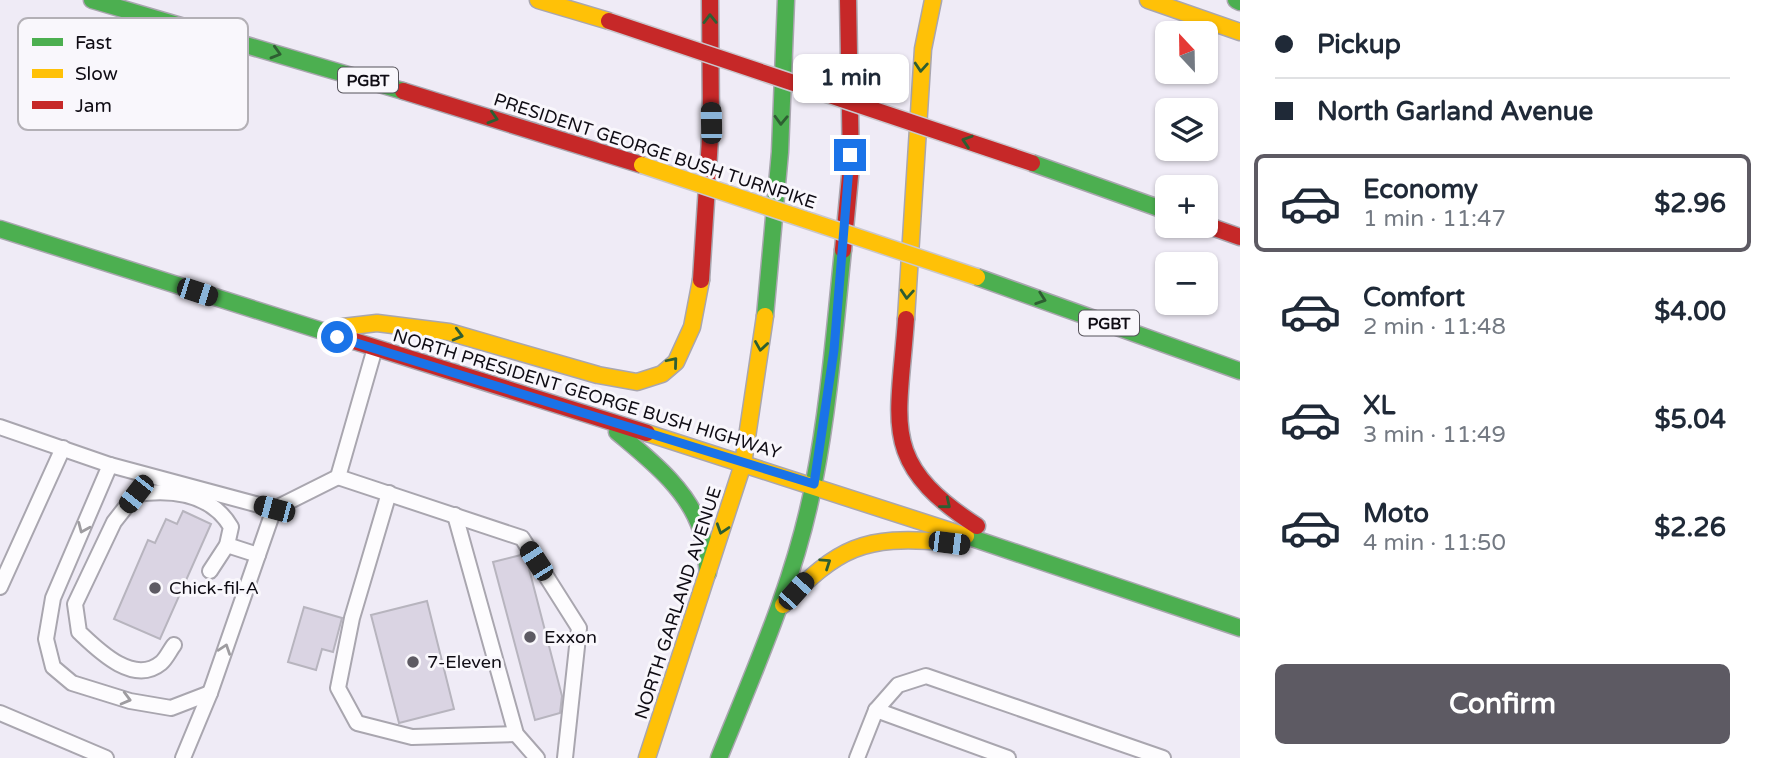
<!DOCTYPE html>
<html lang="en">
<head>
<meta charset="utf-8">
<style>
  :root { --surface:#fff; --page:#f6f6f7; --text:#1f2937; --muted:#747a83; --line:#e0e1e3; --accent:#5d5a63 }
  body { margin:0; font-family:"Varela Round",sans-serif; background:var(--page); color:var(--text); height:100vh; display:flex; flex-direction:column; font-size:26px; white-space:nowrap }
  * { box-sizing:border-box; margin:0 }
  p { font-size:23px; color:var(--muted) }
  .icon { flex:none; width:38px; height:38px; fill:none; stroke:currentColor; stroke-width:2; stroke-linecap:round; stroke-linejoin:round }
  .map { position:relative; flex:1; overflow:hidden }
  .side { display:flex; flex-direction:column; background:var(--surface); width:525px }
  .side>* { flex:none }
  .top-card { display:grid; align-content:center; height:154px; padding:0 35px; background:var(--surface) }
  .needle { width:46px; rotate:338deg }
  .tools { position:absolute; left:1155px; top:21px; display:grid; gap:14px }
  .tools a { display:grid; place-items:center; width:63px; height:63px; border-radius:10px; background:var(--surface); box-shadow:0 2px 5px #0004; font-size:35px }
  .end { position:absolute; width:32px; height:32px; margin:-16px; border:9px solid #1a73e8; background:#fff; box-shadow:0 0 0 4px #fff }
  .from { border-radius:50% }
  .bubble { position:absolute; height:49px; border-radius:10px; background:var(--surface); box-shadow:0 2px 5px #0004; font-size:23px; font-weight:800; line-height:49px; text-align:center }
  .car { position:absolute; width:21px; height:42px; margin:-21px -10px; border-radius:9px; box-shadow:0 0 5px 2px #0007; background:linear-gradient(#222 24%,#8ab4d8 0 40%,#222 0 76%,#8ab4d8 0 86%,#222 0) }
  .top-card b { display:flex; align-items:center; gap:24px; height:66px; font-size:26px }
  .top-card b+b { border-top:2px solid var(--line) }
  .top-card i { width:18px; height:18px; background:var(--text) }
  ul { padding:0; list-style:none }
  li { display:flex; align-items:center; gap:21px; height:98px; margin:0 14px 10px; padding:0 21px; border:4px solid transparent; border-radius:10px }
  li div { flex:1 }
  li b { display:block; font-size:26px }
  li em { font-style:normal; font-weight:800 }
  li.selected { border-color:var(--accent) }
  li>.icon { width:63px; height:63px; stroke-width:1.5 }
  .button { display:flex; gap:14px; margin-top:auto; padding:14px 35px }
  .button a { flex:1; height:80px; border-radius:10px; background:var(--accent); color:#fff; font-size:28px; font-weight:800; line-height:80px; text-align:center }
  main { display:flex; flex:1; min-height:0 }
  .map>svg:first-child { display:block }
  .building { fill:#dad4e3; stroke:#b7b4be; stroke-width:2 }
  .lines { fill:none; stroke-linecap:round; stroke-linejoin:round }
  .lane-casing { stroke:#a9a6af; stroke-width:18 }
  .fast-casing { stroke:#a9a6af; stroke-width:19 }
  .slow-casing { stroke:#a9a6af; stroke-width:19 }
  .jam-casing { stroke:#a9a6af; stroke-width:19 }
  .lane { stroke:#fdfcfe; stroke-width:14 }
  .fast { stroke:#4caf50; stroke-width:16 }
  .slow { stroke:#ffc107; stroke-width:16 }
  .jam { stroke:#c62828; stroke-width:16 }
  .slow-bridge-casing { stroke:#c9c7cd; stroke-width:19; stroke-linecap:butt }
  .jam-bridge-casing { stroke:#c9c7cd; stroke-width:19; stroke-linecap:butt }
  .slow-bridge { stroke:#ffc107; stroke-width:16 }
  .jam-bridge { stroke:#c62828; stroke-width:16 }
  .oneway { stroke:#2e5e32 }
  .oneway2 { stroke:#9e9ca0 }
  .route { stroke:#1a73e8; stroke-width:9 }
  .poi-dot { fill:#5d5a63; stroke:#f9f7fc; stroke-width:2.5 }
  .labels { text-anchor:middle; stroke-width:6; stroke-linejoin:round; paint-order:stroke }
  .shield { fill:#f9f7fc; stroke:#55525a; stroke-width:2 }
  .shield-label { font-size:16px; font-weight:bold; fill:#0f0c14 }
  .street-label { font-size:18px; fill:#0f0c14; stroke:#f9f7fc }
  .poi-label { font-size:18px; fill:#0f0c14; stroke:#f9f7fc; text-anchor:start }
  .key { fill:#f9f7fc; stroke:#b3b0b6; stroke-width:2 }
  .key-label { font-size:19px; fill:#0f0c14 }
</style>
</head>
<body>
<main>
<div class="map">
<svg width="1240" height="758" viewBox="0 0 1240 758">
  <rect width="100%" height="100%" fill="#efebf6"/>
  <!-- building -->
  <g class="building">
    <path d="M183 511 211 524 160 639 114 619 148 540 155 543 166 519 177 524Z"/>
    <path d="M521 555 528 565 562 696 560 713 535 720 493 562Z"/>
    <path d="M427 601 454 709 399 723 371 615Z"/>
    <path d="M304 607 342 618 333 652 322 649 316 670 288 662Z"/>
  </g>
  <g class="lines">
    <!-- lane casing -->
    <g class="lane-casing">
      <g id="lane">
        <path d="M375 348 338 477 522 538 579 628 565 758"/>
        <path d="M0 427 110 465 274 509 338 477"/>
        <path d="M110 465 53 598 46 639 53 667 72 683 130 701 171 708 210 693"/>
        <path d="M389 493 352 618 338 688 357 723 412 737 516 734"/>
        <path d="M455 515 516 734 537 758"/>
        <path d="M227 545 258 555"/>
        <path d="M0 587 63 448"/>
        <path d="M174 645C170 650 166 659 161 663 133 686 97 649 79 632L75 604 114 522 136 494C172 489 211 493 231 527L227 545 210 571"/>
        <path d="M876 710 1008 758"/>
        <path d="M0 713 106 758"/>
        <path d="M183 758 210 693 274 509"/>
        <path d="M857 758 876 710 898 685 926 676 1163 758"/>
      </g>
    </g>
    <!-- fast casing -->
    <g class="fast-casing">
      <g id="fast">
        <path d="M92 0 403 91"/>
        <path d="M1236 0 1240 2"/>
        <path d="M1032 163 1167 211"/>
        <path d="M0 229 354 341"/>
        <path d="M977 277 1240 371"/>
        <path d="M765 316 780 152 786 0"/>
        <path d="M617 432C649 459 688 489 701 530 705 544 706 559 708 573"/>
        <path d="M966 536 1240 628"/>
        <path d="M719 758C755 669 796 578 814 482 829 406 835 327 843 250"/>
      </g>
    </g>
    <!-- slow casing -->
    <g class="slow-casing">
      <g id="slow">
        <path d="M538 0 609 21"/>
        <path d="M1148 0 1240 32"/>
        <path d="M906 319 923 49 933 0"/>
        <path d="M334 328 377 323 449 332 598 375 637 382 662 374 676 362 692 327 701 280"/>
        <path d="M647 433 966 536"/>
        <path d="M783 605C838 547 864 535 944 542"/>
        <path d="M647 758 743 464 765 316"/>
      </g>
    </g>
    <!-- jam casing -->
    <g class="jam-casing">
      <g id="jam">
        <path d="M403 91 642 165"/>
        <path d="M1206 225 1240 237"/>
        <path d="M843 250 851 166 848 0"/>
        <path d="M701 280 711 123 710 0"/>
        <path d="M906 319C899 424 878 462 977 526"/>
        <path d="M354 341 647 433"/>
      </g>
    </g>
    <!-- lane -->
    <use href="#lane" class="lane"/>
    <!-- fast -->
    <use href="#fast" class="fast"/>
    <!-- slow -->
    <use href="#slow" class="slow"/>
    <!-- jam -->
    <use href="#jam" class="jam"/>
    <!-- slow-bridge casing -->
    <g class="slow-bridge-casing">
      <path id="slow-bridge" d="M642 165 977 277"/>
    </g>
    <!-- jam-bridge casing -->
    <g class="jam-bridge-casing">
      <path id="jam-bridge" d="M609 21 1032 163"/>
    </g>
    <!-- slow-bridge -->
    <use href="#slow-bridge" class="slow-bridge"/>
    <!-- jam-bridge -->
    <use href="#jam-bridge" class="jam-bridge"/>
  </g>
  <!-- one-way arrows -->
  <defs><path id="oneway-chevron" d="M-2-3.5L2.5 0L-2 3.5" fill="none" stroke-width="1.6" stroke-linecap="round" stroke-linejoin="round" transform="scale(1.75)"/></defs>
  <g class="oneway">
    <use href="#oneway-chevron" transform="translate(710 19) rotate(-91)"/>
    <use href="#oneway-chevron" transform="translate(276 53) rotate(16)"/>
    <use href="#oneway-chevron" transform="translate(921 67) rotate(94)"/>
    <use href="#oneway-chevron" transform="translate(493 118) rotate(17)"/>
    <use href="#oneway-chevron" transform="translate(781 120) rotate(92)"/>
    <use href="#oneway-chevron" transform="translate(967 141) rotate(-162)"/>
    <use href="#oneway-chevron" transform="translate(907 294) rotate(94)"/>
    <use href="#oneway-chevron" transform="translate(1041 299) rotate(19)"/>
    <use href="#oneway-chevron" transform="translate(458 335) rotate(15)"/>
    <use href="#oneway-chevron" transform="translate(761 346) rotate(99)"/>
    <use href="#oneway-chevron" transform="translate(673 362) rotate(-50)"/>
    <use href="#oneway-chevron" transform="translate(946 504) rotate(39)"/>
    <use href="#oneway-chevron" transform="translate(722 529) rotate(108)"/>
    <use href="#oneway-chevron" transform="translate(826 563) rotate(-34)"/>
  </g>
  <g class="oneway2">
    <use href="#oneway-chevron" transform="translate(83 528) rotate(113)"/>
    <use href="#oneway-chevron" transform="translate(225 649) rotate(-71)"/>
    <use href="#oneway-chevron" transform="translate(126 699) rotate(15)"/>
  </g>
  <g class="lines">
    <!-- route -->
    <path class="route" d="M337 337 814 484 834 350 850 155"/>
  </g>
  <!-- markers -->
  <g class="poi-dot">
    <circle cx="155" cy="588" r="7"/>
    <circle cx="530" cy="637" r="7"/>
    <circle cx="413" cy="662" r="7"/>
  </g>
  <g class="labels">
    <!-- shield labels -->
    <g class="shield">
      <rect x="338" y="67.5" width="60" height="25" rx="5"/>
      <rect x="1079" y="310.5" width="60" height="25" rx="5"/>
    </g>
    <g class="shield-label">
      <text x="368" y="86">PGBT</text>
      <text x="1109" y="329">PGBT</text>
    </g>
    <!-- street labels -->
    <g class="street-label">
      <text transform="translate(655 151) rotate(18)" y="6">PRESIDENT GEORGE BUSH TURNPIKE</text>
      <text transform="translate(587 394) rotate(17)" y="6">NORTH PRESIDENT GEORGE BUSH HIGHWAY</text>
      <text transform="translate(678 603) rotate(-72)" y="6">NORTH GARLAND AVENUE</text>
    </g>
    <!-- poi labels -->
    <g class="poi-label">
      <text x="169" y="594">Chick-fil-A</text>
      <text x="544" y="643">Exxon</text>
      <text x="427" y="668">7-Eleven</text>
    </g>
  </g>
  <!-- legend -->
  <rect x="18" y="18" width="230" height="112" rx="10" class="key"/>
  <rect x="32" y="38" width="31" height="8" fill="#4caf50"/>
  <rect x="32" y="69" width="31" height="9" fill="#ffc107"/>
  <rect x="32" y="101" width="31" height="8" fill="#c62828"/>
  <g class="key-label">
    <text x="75" y="49">Fast</text>
    <text x="75" y="80">Slow</text>
    <text x="75" y="112">Jam</text>
  </g>
</svg>
<div class="tools">
<a><svg class="needle" viewBox="-14 -14 28 28"><path d="M0-13l5 13h-10z" fill="#e53935"/><path d="M0 13l5-13h-10z" fill="#747a83"/></svg></a>
<a><svg class="icon" aria-label="layers" viewBox="0 0 24 24"><path d="M12 4l9 5-9 5-9-5zM3 14l9 5 9-5"/></svg></a>
<a>+</a>
<a>−</a>
</div>
<i class="end from" style="left:337px;top:337px"></i>
<i class="end" style="left:850px;top:155px"></i>
<div class="bubble" style="left:793px;top:54px;width:116px">1 min</div>
<i class="car" style="left:711px;top:123px;rotate:359deg"></i>
<i class="car" style="left:197px;top:292px;rotate:108deg"></i>
<i class="car" style="left:136px;top:494px;rotate:218deg"></i>
<i class="car" style="left:274px;top:509px;rotate:285deg"></i>
<i class="car" style="left:949px;top:543px;rotate:97deg"></i>
<i class="car" style="left:536px;top:561px;rotate:327deg"></i>
<i class="car" style="left:796px;top:591px;rotate:42deg"></i>
</div>
<section class="side">
<div class="top-card">
<b><i class="from"></i>Pickup</b>
<b><i></i>North Garland Avenue</b>
</div>
<ul>
<li class="selected"><svg class="icon" aria-label="car" viewBox="0 0 24 24"><path d="M5 17H2v-5l4-1 3-4h7l3 4 3 1v5h-3M9 17h6M6 11h13"/><circle cx="7" cy="17" r="2"/><circle cx="17" cy="17" r="2"/></svg><div><b>Economy</b><p>1 min · 11:47</p></div><em>$2.96</em></li>
<li><svg class="icon" aria-label="car" viewBox="0 0 24 24"><path d="M5 17H2v-5l4-1 3-4h7l3 4 3 1v5h-3M9 17h6M6 11h13"/><circle cx="7" cy="17" r="2"/><circle cx="17" cy="17" r="2"/></svg><div><b>Comfort</b><p>2 min · 11:48</p></div><em>$4.00</em></li>
<li><svg class="icon" aria-label="car" viewBox="0 0 24 24"><path d="M5 17H2v-5l4-1 3-4h7l3 4 3 1v5h-3M9 17h6M6 11h13"/><circle cx="7" cy="17" r="2"/><circle cx="17" cy="17" r="2"/></svg><div><b>XL</b><p>3 min · 11:49</p></div><em>$5.04</em></li>
<li><svg class="icon" aria-label="car" viewBox="0 0 24 24"><path d="M5 17H2v-5l4-1 3-4h7l3 4 3 1v5h-3M9 17h6M6 11h13"/><circle cx="7" cy="17" r="2"/><circle cx="17" cy="17" r="2"/></svg><div><b>Moto</b><p>4 min · 11:50</p></div><em>$2.26</em></li>
</ul>
<div class="button"><a>Confirm</a></div>
</section>
</main>
</body>
</html>
